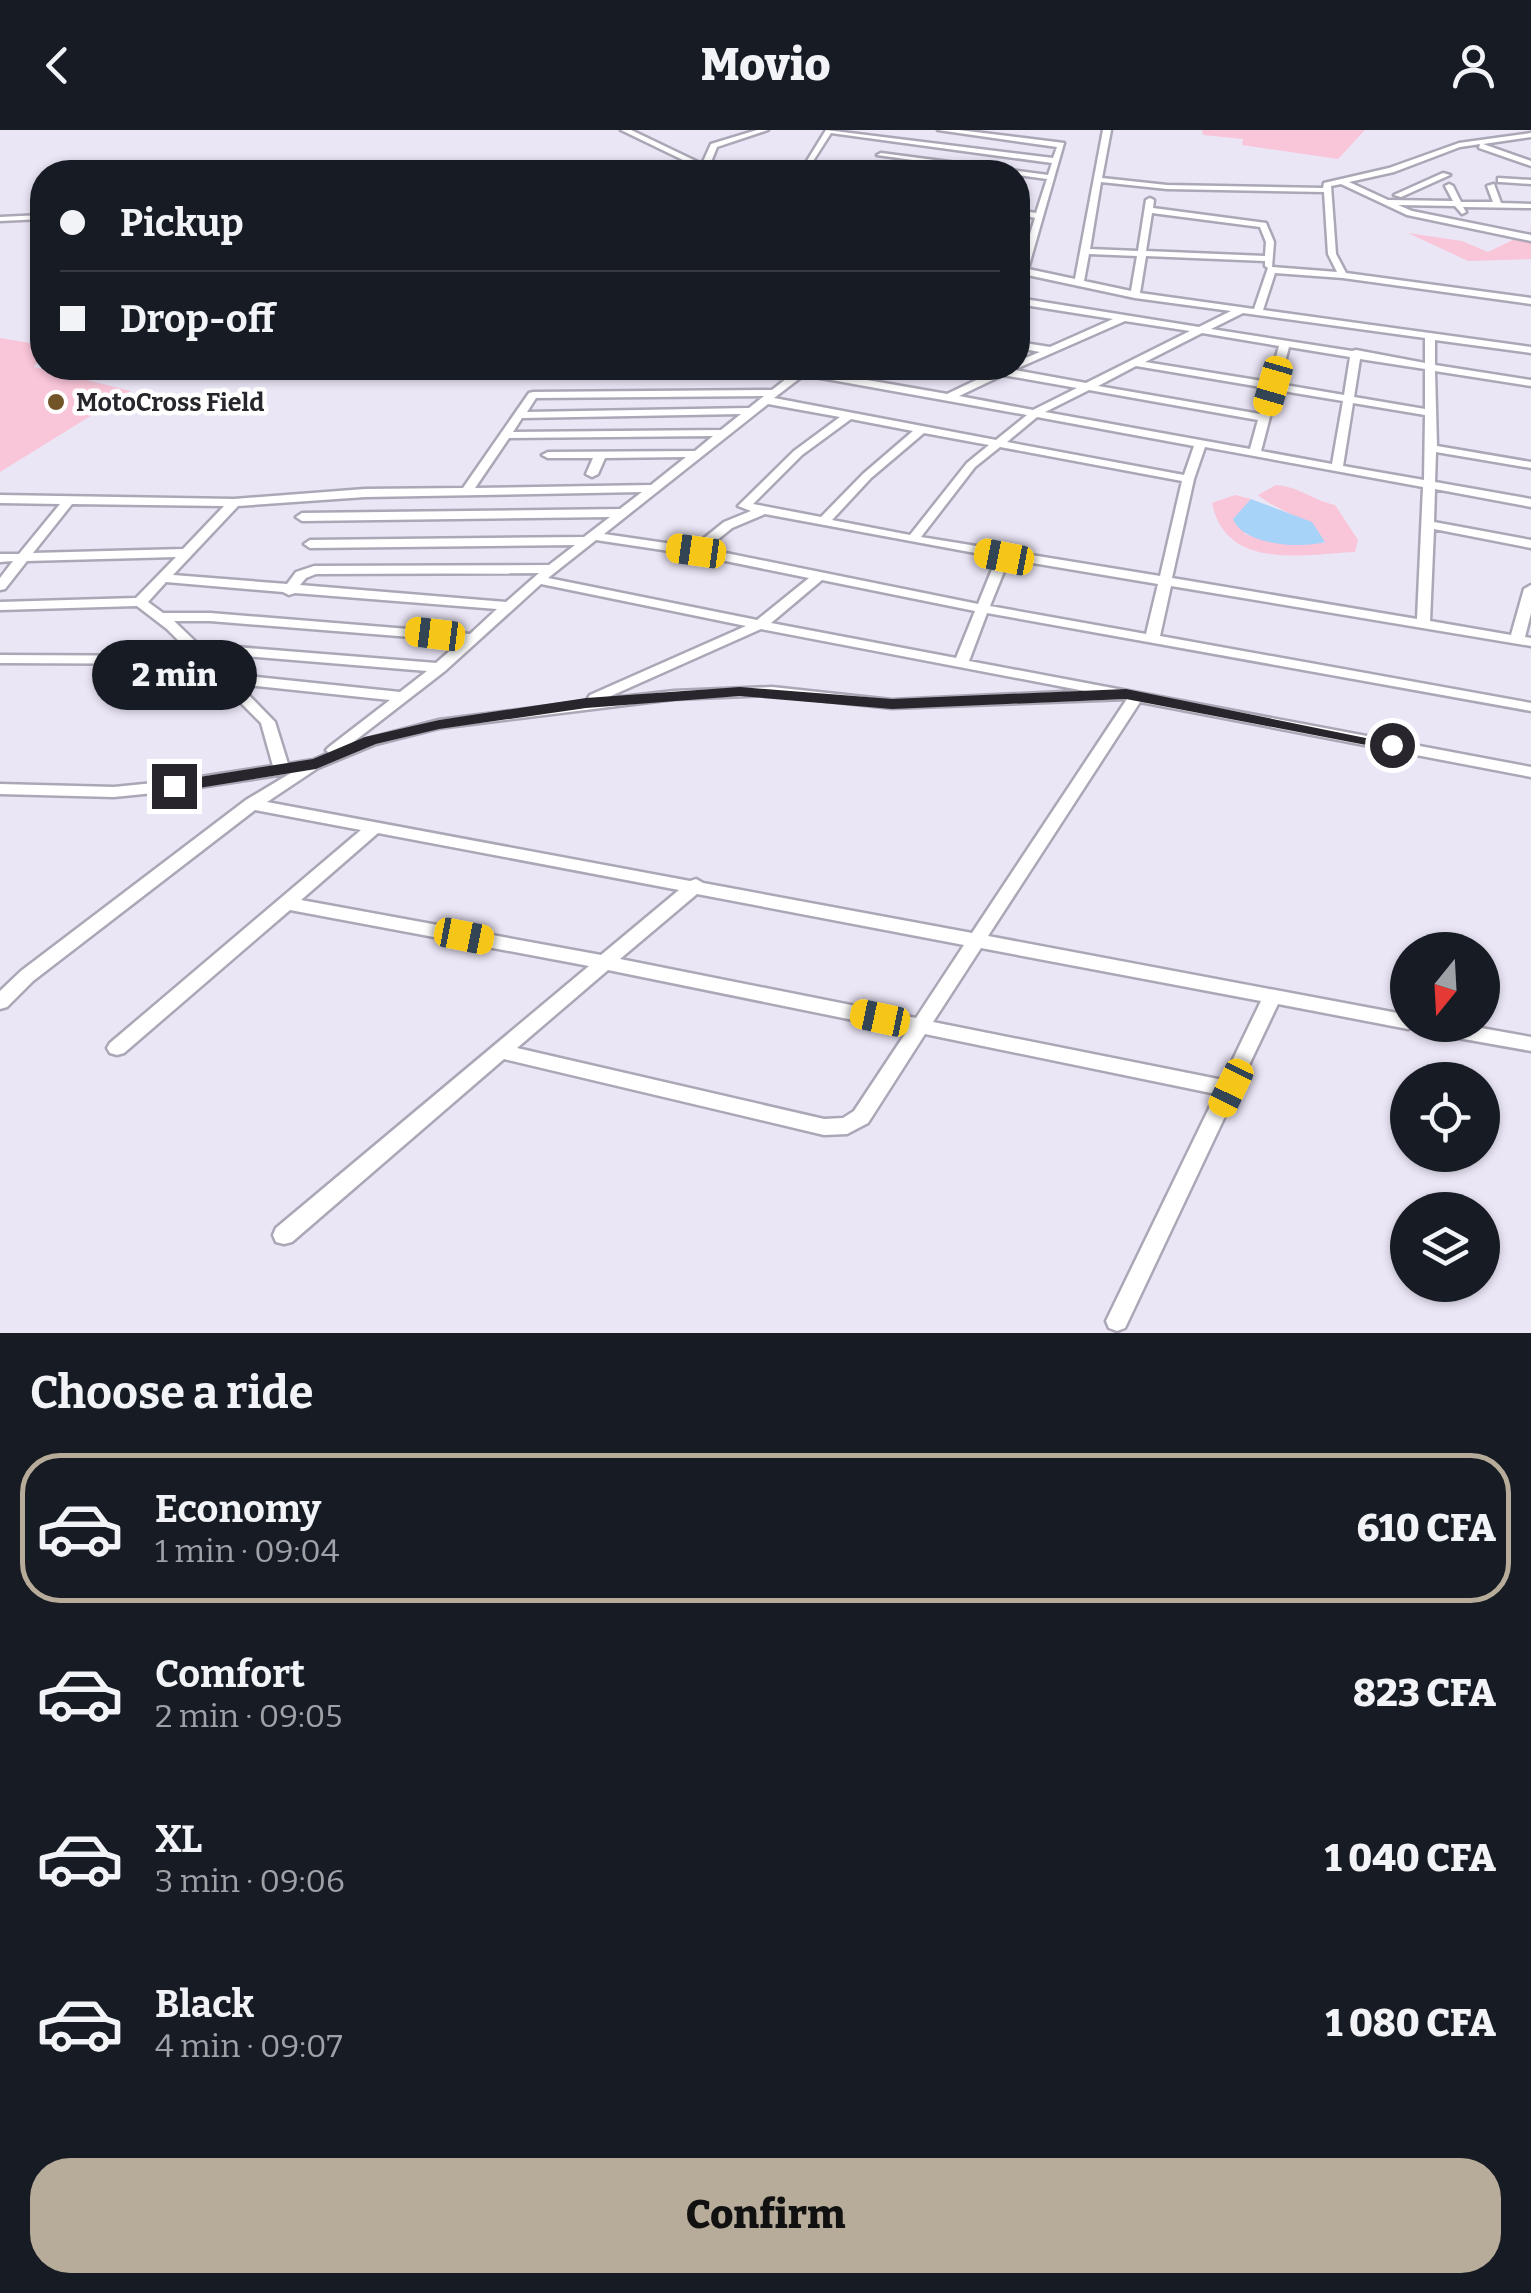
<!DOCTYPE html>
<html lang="en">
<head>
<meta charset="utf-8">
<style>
  :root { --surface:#171b24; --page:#242831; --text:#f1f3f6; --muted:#9ea1a6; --line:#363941; --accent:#b7ac99 }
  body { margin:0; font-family:Bitter,serif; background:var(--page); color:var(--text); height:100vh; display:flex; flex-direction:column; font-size:38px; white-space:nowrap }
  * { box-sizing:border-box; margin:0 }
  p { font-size:32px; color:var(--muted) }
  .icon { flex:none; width:55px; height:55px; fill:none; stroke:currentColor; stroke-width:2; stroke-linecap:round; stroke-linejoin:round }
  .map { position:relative; height:1203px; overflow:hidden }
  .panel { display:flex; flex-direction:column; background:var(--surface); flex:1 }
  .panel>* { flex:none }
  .guide { position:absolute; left:30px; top:30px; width:1000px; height:220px; border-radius:40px; box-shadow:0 2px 8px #0004; display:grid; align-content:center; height:220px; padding:0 30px; background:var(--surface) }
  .needle { width:65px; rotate:198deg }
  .buttons { position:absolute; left:1390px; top:802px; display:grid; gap:20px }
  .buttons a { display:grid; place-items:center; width:110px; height:110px; border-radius:50%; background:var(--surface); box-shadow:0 2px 8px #0004; font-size:50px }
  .end { position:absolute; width:45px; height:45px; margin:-22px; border:12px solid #28262c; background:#fff; box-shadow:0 0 0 5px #fff }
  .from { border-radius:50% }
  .bubble { position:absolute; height:70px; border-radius:35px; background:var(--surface); box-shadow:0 2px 8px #0004; font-size:32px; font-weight:800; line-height:70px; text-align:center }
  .car { position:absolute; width:30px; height:60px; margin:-30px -15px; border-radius:12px; box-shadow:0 0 8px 2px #0007; background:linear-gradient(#f5c518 24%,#345 0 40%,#f5c518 0 76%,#345 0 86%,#f5c518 0) }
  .guide b { display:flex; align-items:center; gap:35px; height:95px; font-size:38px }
  .guide b+b { border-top:2px solid var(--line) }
  .guide i { width:25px; height:25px; background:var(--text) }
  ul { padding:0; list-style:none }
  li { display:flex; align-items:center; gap:30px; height:150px; margin:0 20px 15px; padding:0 10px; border:5px solid transparent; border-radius:40px }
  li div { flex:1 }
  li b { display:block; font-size:38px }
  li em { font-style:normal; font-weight:800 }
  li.selected { border-color:var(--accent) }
  li>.icon { width:90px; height:90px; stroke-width:1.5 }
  h2 { padding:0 30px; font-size:45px; line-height:120px }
  .primary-button { display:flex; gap:20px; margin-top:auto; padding:20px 30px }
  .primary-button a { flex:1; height:115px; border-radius:40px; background:var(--accent); color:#111; font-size:40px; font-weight:800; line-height:115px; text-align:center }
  header { display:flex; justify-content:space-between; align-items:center; height:130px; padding:0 30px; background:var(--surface); font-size:45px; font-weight:800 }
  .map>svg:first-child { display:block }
  .green { fill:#f9c5d8 }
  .water { fill:#a7d3f9 }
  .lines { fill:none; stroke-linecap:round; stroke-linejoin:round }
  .minor-casing { stroke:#aca7b6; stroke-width:5 }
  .minor { fill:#fff; fill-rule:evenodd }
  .route { fill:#28262c }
  .poi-dot { fill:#715528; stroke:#fff; stroke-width:4 }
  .labels { text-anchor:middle; stroke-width:9; stroke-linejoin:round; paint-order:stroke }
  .far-poi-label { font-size:25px; font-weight:bold; fill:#28262c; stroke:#fff; text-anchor:start }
</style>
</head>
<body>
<header><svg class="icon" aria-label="back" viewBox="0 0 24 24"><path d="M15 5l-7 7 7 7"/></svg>Movio<svg class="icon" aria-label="person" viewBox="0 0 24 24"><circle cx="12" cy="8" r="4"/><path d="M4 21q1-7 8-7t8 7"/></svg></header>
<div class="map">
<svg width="1531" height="1203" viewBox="0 0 1531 1203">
  <rect width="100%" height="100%" fill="#ebe6f6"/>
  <!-- green -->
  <g class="green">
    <path d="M1202 0H1365L1338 29 1242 15 1243 9 1203 5Z"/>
    <path d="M1531 101V129L1468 131 1408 103 1462 111 1488 122Z"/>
    <path d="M0 208 42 215V226L34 237 131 261 0 342Z"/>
    <path d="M1276 355C1300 357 1312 370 1335 375L1358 410 1355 422C1306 424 1226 442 1212 373L1235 365 1251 369 1239 385 1245 404 1270 411 1325 413C1306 383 1284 386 1258 365Z"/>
  </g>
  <!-- water -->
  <path class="water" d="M1251 369 1312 392 1325 412C1300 419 1243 415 1233 389Z"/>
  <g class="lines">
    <!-- minor casing -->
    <g class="minor-casing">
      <g id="minor">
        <path d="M621 0H631L702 34 711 14 757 0H768L717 17 709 37 716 42H708Z"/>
        <path d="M826 0 1053 28 1057 17 938 0H959L1064 13 1028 139 1075 149 1103 0H1111L1102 48 1167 55 1323 58 1324 53 1389 38 1459 13 1531 3V7L1483 14 1531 31V36L1479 18 1480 14 1460 17 1394 42 1349 52 1388 70 1453 71 1445 56 1449 54 1453 56 1461 72H1493L1487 56 1494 54 1501 73 1531 74V78L1463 77 1466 82 1462 84 1455 76 1398 75 1412 81 1531 105V111L1407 85 1341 54 1331 56 1336 124 1346 143 1531 168V174L1343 148 1275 143 1263 180 1531 217V223L1435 210V235L1531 250V256L1435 241 1437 316 1531 332V338L1436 322 1435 352 1531 369V377L1435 359 1434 392 1531 410V418L1434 399 1430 491 1511 505 1524 459 1531 455V483L1525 507 1531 508V516L1171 456 1160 506 1531 573V581L987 483 969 531 1531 637V647L1140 572 988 806 1408 885V895H1464L1531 907V921L1424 902 1417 900 1415 896 1408 899 1278 874 1239 956 1241 959 1235 965 1125 1198 1117 1201 1109 1198 1106 1191 1216 964 925 904 868 993 847 1004 824 1005 504 929 292 1112 284 1114 276 1112 273 1105 276 1098 589 836 290 780 124 923 117 925 110 923 107 918 110 913 361 700 255 680 33 851 7 877 0 879V861L21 841 246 670 291 643 174 661 114 667 0 664V654L114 657 174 651 273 636 261 593 202 534 0 533V525L194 526 167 499 137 476 0 480V472L136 468 176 427 27 431 5 459 0 460V448L13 431 0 432V424H19L60 374 0 373V365L234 369 365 359 463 358 529 263 533 262 772 260 786 249 737 241 732 238H754L793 244 800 238H811L810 240 947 264 991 243 976 240 975 238H1004L1086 253 1190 201 1125 191 1018 238H1016L1018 231 1040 222 1018 218V212L1050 217 1113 189 1018 174V168L1199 197 1231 181 1135 168 1018 143 1035 88 1018 84V80L1036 83 1047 49 1018 45V42H998L877 25 881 23 1048 45 1052 33 831 3 806 42H800ZM1101 52 1167 59 1324 62 1328 124 1337 142 1272 137 1274 112 1266 93 1153 78 1154 70 1150 68 1146 70 1138 121 1090 119ZM1152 83 1260 97 1266 112 1265 126 1146 121ZM1089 124 1137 126 1131 161 1084 151ZM1146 126 1265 131V136L1268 138 1254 179 1140 163ZM1243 183 1425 208V233L1356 220 1352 221 1211 199ZM1202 203 1279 216 1269 252 1145 232ZM1289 217 1350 227 1344 265 1279 254ZM1360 229 1425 239V279L1354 267ZM1136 236 1267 258 1260 284 1098 256ZM804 245 1027 285 996 310 774 268ZM1003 245 1077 258 1033 280 959 266ZM1089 260 1258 290 1250 319 1045 282ZM1277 260 1343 271 1332 334 1261 321ZM764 266 749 278 527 282 536 268ZM1353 273 1425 285 1424 350 1343 336ZM768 274 840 287 794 321 738 376 751 381 724 392 693 417 604 404ZM741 284 721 300 513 302 522 288ZM1037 287 1194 316 1184 345 1007 312ZM851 289 913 301 863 344 821 387 753 374 802 325ZM924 303 989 315 967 333 910 405 832 390 871 348ZM713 306 695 321 548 322 542 325 548 328H593L586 344 592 347 598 344 605 328 686 327 651 355 475 358 509 308ZM1000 317 1182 351 1160 446 921 407 975 337ZM1205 317 1423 357 1417 489 1172 448 1194 349ZM642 362 620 379 302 383 296 387 302 391 610 387 584 407 310 410 304 414 310 418 575 415 549 435 314 436 296 442 287 454 173 445 238 376 365 367ZM72 374 224 376 183 419 33 423ZM765 384 997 427 978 474 706 419 732 398ZM596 410 696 425 809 448 757 490 548 448ZM1009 429 1158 454 1146 504 990 476ZM539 443 506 472 300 455 306 448 316 444ZM822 450 975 481 956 528 771 493ZM166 452 283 462 289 465 295 463 497 479 470 504 210 483H163L148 472ZM541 454 746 496 590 565 588 568 590 571 439 590 352 613 445 541ZM174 491H210L461 511 436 533 198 514ZM761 499 1085 561 892 570 772 557 674 561 604 569ZM207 523 427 541 400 562 228 544ZM238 554 390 570 329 617 326 620 329 623 313 630 288 634 275 592ZM772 565 892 578 1127 569 972 803 703 753 696 749 690 751 267 672 318 638 376 614 439 598 674 569ZM378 703 679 760 601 825 301 770ZM697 764 964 815 916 888 620 829ZM981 818 1261 871 1223 950 933 892ZM608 840 907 901 854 981 843 988 824 989 517 918Z"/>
        <path d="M1443 43 1450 45 1401 67 1394 65Z"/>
        <path d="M1498 48 1531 50V54L1501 52H1498Z"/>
        <path d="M42 85V89L0 91V87Z"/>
      </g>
    </g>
    <!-- minor -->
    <use href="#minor" class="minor"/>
  </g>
  <!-- route -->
  <path class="route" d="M740 557 892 569 1126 559 1400 615 1392 620 1126 569 892 579 740 566 586 578 439 599 376 614 316 639 174 662 165 656 174 651 313 629 365 607 439 590 586 568Z"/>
  <!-- markers -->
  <circle class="poi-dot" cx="56" cy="272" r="10"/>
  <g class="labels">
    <!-- far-poi labels -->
    <g class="far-poi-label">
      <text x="76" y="281">MotoCross Field</text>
    </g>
  </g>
</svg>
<div class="buttons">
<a><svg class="needle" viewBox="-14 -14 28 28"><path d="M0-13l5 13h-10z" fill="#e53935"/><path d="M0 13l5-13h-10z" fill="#9ea1a6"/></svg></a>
<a><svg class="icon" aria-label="locate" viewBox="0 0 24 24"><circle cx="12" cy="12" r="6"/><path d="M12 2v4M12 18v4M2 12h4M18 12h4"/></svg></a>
<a><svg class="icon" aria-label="layers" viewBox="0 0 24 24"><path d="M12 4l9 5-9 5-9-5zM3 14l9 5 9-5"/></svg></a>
</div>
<i class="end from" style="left:1392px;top:615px"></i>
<i class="end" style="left:174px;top:656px"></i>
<div class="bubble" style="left:92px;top:510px;width:165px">2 min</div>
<i class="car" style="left:1273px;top:256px;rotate:196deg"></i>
<i class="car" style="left:696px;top:421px;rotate:278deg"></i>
<i class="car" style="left:1004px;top:427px;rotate:281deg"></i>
<i class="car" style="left:435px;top:504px;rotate:277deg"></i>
<i class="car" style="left:464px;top:806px;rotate:101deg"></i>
<i class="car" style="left:880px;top:888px;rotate:282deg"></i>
<i class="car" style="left:1231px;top:958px;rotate:206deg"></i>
<div class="guide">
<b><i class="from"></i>Pickup</b>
<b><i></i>Drop-off</b>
</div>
</div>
<section class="panel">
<h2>Choose a ride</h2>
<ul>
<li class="selected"><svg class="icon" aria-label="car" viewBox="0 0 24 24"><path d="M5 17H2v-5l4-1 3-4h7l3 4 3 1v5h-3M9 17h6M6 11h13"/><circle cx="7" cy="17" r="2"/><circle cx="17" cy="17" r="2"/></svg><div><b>Economy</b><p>1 min · 09:04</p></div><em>610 CFA</em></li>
<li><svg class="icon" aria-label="car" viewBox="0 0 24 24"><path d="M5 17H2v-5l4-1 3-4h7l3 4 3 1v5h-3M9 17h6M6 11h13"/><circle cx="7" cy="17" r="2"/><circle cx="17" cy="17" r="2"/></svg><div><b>Comfort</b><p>2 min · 09:05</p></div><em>823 CFA</em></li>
<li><svg class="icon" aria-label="car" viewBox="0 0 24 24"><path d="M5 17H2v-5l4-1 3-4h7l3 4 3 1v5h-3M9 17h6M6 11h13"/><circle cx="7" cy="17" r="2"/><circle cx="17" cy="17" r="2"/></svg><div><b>XL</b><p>3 min · 09:06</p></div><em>1 040 CFA</em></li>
<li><svg class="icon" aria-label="car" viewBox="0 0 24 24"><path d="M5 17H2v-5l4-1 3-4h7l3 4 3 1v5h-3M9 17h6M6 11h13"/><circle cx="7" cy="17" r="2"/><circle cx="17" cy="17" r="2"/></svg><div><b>Black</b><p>4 min · 09:07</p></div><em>1 080 CFA</em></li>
</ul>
<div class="primary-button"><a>Confirm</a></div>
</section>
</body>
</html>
